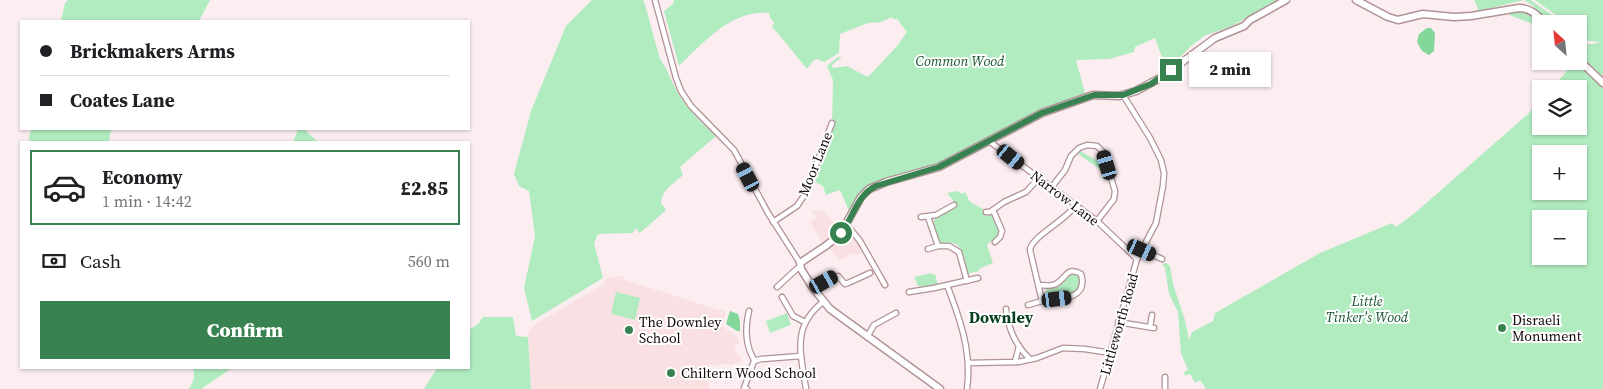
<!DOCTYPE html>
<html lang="en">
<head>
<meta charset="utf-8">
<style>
  :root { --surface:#fff; --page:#f2f2f2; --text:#202124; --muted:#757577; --line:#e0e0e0; --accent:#378250 }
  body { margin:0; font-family:"Source Serif 4",serif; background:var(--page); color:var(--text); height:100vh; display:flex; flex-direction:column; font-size:19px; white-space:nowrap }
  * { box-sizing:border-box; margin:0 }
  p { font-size:16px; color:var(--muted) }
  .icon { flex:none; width:28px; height:28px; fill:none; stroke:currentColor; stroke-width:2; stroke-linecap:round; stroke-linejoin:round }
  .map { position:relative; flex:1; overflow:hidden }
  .details { position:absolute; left:20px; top:141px; width:450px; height:228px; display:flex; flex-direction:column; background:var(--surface); border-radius:0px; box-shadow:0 1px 4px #0004 }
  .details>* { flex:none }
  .top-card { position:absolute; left:20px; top:20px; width:450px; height:110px; border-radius:0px; box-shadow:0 1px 4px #0004; display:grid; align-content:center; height:110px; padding:0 20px; background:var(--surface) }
  .needle { width:32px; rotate:333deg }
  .fabs { position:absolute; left:1532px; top:15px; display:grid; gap:10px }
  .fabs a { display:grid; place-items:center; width:55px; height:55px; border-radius:0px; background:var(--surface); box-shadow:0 1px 4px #0004; font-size:25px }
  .end { position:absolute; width:22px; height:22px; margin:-11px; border:6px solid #378250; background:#fff; box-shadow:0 0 0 2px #fff }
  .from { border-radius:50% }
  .bubble { position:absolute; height:35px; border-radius:0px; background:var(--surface); box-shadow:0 1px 4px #0004; font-size:16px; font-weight:800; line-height:35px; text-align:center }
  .car { position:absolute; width:15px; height:30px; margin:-15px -8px; border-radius:6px; box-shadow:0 0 4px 1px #0007; background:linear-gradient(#222 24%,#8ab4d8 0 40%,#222 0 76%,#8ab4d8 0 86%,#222 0) }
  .top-card b { display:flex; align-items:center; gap:18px; height:48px; font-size:19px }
  .top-card b+b { border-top:1px solid var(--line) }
  .top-card i { width:12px; height:12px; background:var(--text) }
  ul { padding:9px 0 0; list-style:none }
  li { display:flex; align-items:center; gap:15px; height:75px; margin:0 10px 8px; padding:0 10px; border:2px solid transparent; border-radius:0px }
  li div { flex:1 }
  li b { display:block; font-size:19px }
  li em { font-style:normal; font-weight:800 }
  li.selected { border-color:var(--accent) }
  li>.icon { width:45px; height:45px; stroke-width:1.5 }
  .pay { display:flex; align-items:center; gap:12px; height:55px; padding:0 20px; font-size:19px }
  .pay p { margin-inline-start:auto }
  .primary-button { display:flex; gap:10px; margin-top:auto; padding:10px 20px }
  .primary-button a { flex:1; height:58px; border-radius:0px; background:var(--accent); color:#fff; font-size:20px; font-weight:800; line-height:58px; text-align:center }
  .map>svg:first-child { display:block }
  .built { fill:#f9e0e3 }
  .green { fill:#b1ecc0; fill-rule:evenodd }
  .water { fill:#84d79b }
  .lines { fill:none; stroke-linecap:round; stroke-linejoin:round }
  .street-casing { stroke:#b19296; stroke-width:7 }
  .secondary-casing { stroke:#b19296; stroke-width:9 }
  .street { stroke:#fff; stroke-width:4.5 }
  .secondary { stroke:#fff; stroke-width:6 }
  .route { stroke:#378250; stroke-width:6 }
  .poi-dot { fill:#378250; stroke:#fff; stroke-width:2 }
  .labels { text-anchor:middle; stroke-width:4; stroke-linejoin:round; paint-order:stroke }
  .park-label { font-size:14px; font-style:italic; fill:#17532d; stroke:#fff }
  .street-label { font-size:14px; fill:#14090b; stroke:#fff }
  .poi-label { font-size:14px; fill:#14090b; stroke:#fff; text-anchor:start }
  .quarter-label { font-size:16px; font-weight:bold; fill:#07401f; stroke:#fff }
</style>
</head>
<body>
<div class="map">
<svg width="1603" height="389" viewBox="0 0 1603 389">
  <rect width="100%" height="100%" fill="#fceef0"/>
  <!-- built -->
  <g class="built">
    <path d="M822 210 840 229 823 243 810 223 817 218 811 211Z"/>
    <path d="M849 231H850L865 252 857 255 853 253 839 261 830 247Z"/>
    <path d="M623 276 625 280 726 312 722 326 737 337 740 344 736 345 735 352 742 358 738 364 709 365V389H531L528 334 534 325 602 285 607 278Z"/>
  </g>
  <!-- green -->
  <g class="green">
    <path d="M68 0H210L199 21H61L65 3Z"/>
    <path d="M592 0H641L644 1 660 59C668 70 672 83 679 95 689 111 702 123 716 136L680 167 683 175C674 183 662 190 661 203L666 210 640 233 636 228 633 233 598 234 594 243 603 278 532 321 524 288 535 236 529 191 519 186 514 174 531 111 566 26Z"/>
    <path d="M674 0H1279L1230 27 1206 35 1192 45 1167 71 1155 38 1135 47 1134 52 1109 59 1076 60 1085 93 1033 114 942 163 862 192 849 211 840 190 826 195 823 186 815 182 832 128 833 80 827 66 838 57H842L832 65 833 68 847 66 868 77 897 46 907 32 897 19H893L892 17 881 22 868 23 840 34 839 53 824 62 817 59 814 60 807 69 776 31 772 28 774 22 770 18 769 13C732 9 704 42 679 66L664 11 673 4Z"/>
    <path d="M1474 0H1531L1564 24H1549L1532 5 1524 0 1479 11Z"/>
    <path d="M1535 0H1603V78L1579 55V44H1592L1601 42 1579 40V24H1568Z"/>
    <path d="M1515 10C1527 11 1538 15 1541 27L1509 15Z"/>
    <path d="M1574 63 1603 87V389H1206L1200 380 1195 383 1190 374 1185 376 1184 372 1188 370 1181 353 1178 312 1169 294 1165 268 1162 264 1166 263 1170 266 1173 284 1185 320 1189 340 1192 332 1213 321 1215 313 1320 253 1392 223 1396 227 1416 212 1528 114 1541 99V126H1579V89H1551ZM1541 154H1579V191H1541ZM1541 219H1579V256H1541Z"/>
    <path d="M31 129H111L109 142H30L29 137Z"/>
    <path d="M298 129H304L318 142H293Z"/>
    <path d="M1081 151C1092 159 1103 160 1107 174L1078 154Z"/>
    <path d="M958 191 962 194 965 192 970 202 983 209 985 216 992 214 999 229 997 236 987 245 993 263 979 269V271L967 274C965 266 964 247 955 244 950 241 944 244 939 243 928 217 933 220 953 204V200L947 193Z"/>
    <path d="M932 273V275L935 274 938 285 924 288 918 286 914 277Z"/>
    <path d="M1073 273 1081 277 1080 287 1073 295 1050 298 1045 296 1046 289 1059 286Z"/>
    <path d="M616 292 640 298 635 320 611 314Z"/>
    <path d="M787 313 791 325 770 333 766 321Z"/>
    <path d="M483 317H513L516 336 528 337 531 389H424L437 368H469V330L478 324Z"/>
    <path d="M193 368H232L201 389H188C194 384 195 375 193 368Z"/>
  </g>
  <!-- water -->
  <g class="water">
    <path d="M1427 28H1431L1435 33 1434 51 1429 55 1422 51 1417 42 1419 34Z"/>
    <path d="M730 311 738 314 740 321V331H737L726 324Z"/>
  </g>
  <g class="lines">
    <!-- street casing -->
    <g class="street-casing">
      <g id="street">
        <path d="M655 0 676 78 681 91 691 106 734 150 768 213 800 263"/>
        <path d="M989 141 1097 221 1137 259"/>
        <path d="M1051 188 1065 170 1071 156 1079 148 1087 145 1097 146 1103 152 1115 191 1114 199 1097 221"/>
        <path d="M993 210 1002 231 1000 237 995 242"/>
        <path d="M986 212H990L1004 202 1026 192 1038 179"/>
        <path d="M921 217 936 215 954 205"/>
        <path d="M928 217 938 246H949L959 252 967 281"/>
        <path d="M773 222 797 206 805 194 832 123"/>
        <path d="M847 225 860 241 885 285"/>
        <path d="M928 249 938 246"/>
        <path d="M1142 250 1162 259"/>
        <path d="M947 285C960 319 972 352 967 389"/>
        <path d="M1039 285C1045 285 1050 287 1056 284 1067 278 1066 266 1081 274 1089 300 1059 299 1042 301L1030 250C1031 237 1065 221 1075 206"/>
        <path d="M777 287 800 266"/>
        <path d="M813 288 838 276 845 284 848 283 870 273"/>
        <path d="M909 292 934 288 978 278"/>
        <path d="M782 297 793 316 805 322"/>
        <path d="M1028 305 1042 301"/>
        <path d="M1006 309C1008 329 1015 345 1030 359"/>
        <path d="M749 311C745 327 745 347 755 361"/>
        <path d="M1118 322 1154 328"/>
        <path d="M1150 327 1152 315"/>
        <path d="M867 337 874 325 896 313"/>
        <path d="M1015 362 1019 346"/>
        <path d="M969 363 1018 362 1037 358 1063 348 1085 349 1111 353"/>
        <path d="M1165 377V389"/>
        <path d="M747 389 744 388 754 361 761 359 801 356"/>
        <path d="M806 389C801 354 791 327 823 302"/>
        <path d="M1100 389 1137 259 1156 223 1163 186 1164 173 1161 160 1150 138 1123 95"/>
      </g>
    </g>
    <!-- secondary casing -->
    <g class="secondary-casing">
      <g id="secondary">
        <path d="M1356 0 1388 17 1398 20 1423 14 1454 17 1471 16 1519 8C1531 8 1538 16 1546 24"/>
        <path d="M1579 60 1603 83"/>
        <path d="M940 389 830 309 813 288 801 269 800 263 827 245 841 233 861 197 869 189 886 182 939 167 1042 113 1093 95 1119 96 1136 91 1162 77 1215 38 1244 26 1250 20 1286 0"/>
      </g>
    </g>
    <!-- street -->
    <use href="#street" class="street"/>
    <!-- secondary -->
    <use href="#secondary" class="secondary"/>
  </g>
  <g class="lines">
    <!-- route -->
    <path class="route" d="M841 233C854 217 856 196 876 186L939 167 1042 113 1094 95H1123L1151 84 1171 70"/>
  </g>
  <!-- markers -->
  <g class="poi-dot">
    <circle cx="1502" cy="328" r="5"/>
    <circle cx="629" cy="330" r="5"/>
    <circle cx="671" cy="373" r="5"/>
  </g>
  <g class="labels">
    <!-- park labels -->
    <g class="park-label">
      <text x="960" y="66">Common Wood</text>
      <text x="1367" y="306">Little<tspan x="1367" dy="16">Tinker's Wood</tspan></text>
    </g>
    <!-- street labels -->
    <g class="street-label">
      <text transform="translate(815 164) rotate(-68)" y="5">Moor Lane</text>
      <text transform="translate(1065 198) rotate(37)" y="5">Narrow Lane</text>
      <text transform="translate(1119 324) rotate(-74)" y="5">Littleworth Road</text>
    </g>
    <!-- poi labels -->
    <g class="poi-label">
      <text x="1512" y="325">Disraeli<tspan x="1512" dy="16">Monument</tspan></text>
      <text x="639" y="327">The Downley<tspan x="639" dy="16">School</tspan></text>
      <text x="681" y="378">Chiltern Wood School</text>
    </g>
    <!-- quarter labels -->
    <g class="quarter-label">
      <text x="1001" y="323">Downley</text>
    </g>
  </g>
</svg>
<div class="fabs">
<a><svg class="needle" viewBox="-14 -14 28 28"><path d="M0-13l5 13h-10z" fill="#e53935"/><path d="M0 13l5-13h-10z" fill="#757577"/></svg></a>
<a><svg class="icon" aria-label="layers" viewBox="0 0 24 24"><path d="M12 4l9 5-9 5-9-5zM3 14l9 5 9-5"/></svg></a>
<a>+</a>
<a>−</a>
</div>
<i class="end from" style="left:841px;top:233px"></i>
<i class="end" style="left:1171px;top:70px"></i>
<div class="bubble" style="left:1189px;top:52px;width:82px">2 min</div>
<i class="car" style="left:1011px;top:157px;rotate:129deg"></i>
<i class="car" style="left:1107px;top:165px;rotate:343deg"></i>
<i class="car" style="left:748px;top:177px;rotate:332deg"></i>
<i class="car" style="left:1142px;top:250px;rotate:114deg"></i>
<i class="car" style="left:824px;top:282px;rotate:61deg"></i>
<i class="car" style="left:1057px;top:299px;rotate:83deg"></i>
<div class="top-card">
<b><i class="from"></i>Brickmakers Arms</b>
<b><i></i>Coates Lane</b>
</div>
<section class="details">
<ul>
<li class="selected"><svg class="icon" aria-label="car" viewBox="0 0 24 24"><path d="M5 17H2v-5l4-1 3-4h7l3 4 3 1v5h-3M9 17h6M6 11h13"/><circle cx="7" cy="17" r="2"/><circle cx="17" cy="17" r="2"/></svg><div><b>Economy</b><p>1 min · 14:42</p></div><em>£2.85</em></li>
</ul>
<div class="pay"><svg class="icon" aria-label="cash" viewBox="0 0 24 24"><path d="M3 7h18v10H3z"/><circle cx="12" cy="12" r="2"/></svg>Cash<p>560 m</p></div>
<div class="primary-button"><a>Confirm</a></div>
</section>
</div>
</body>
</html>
